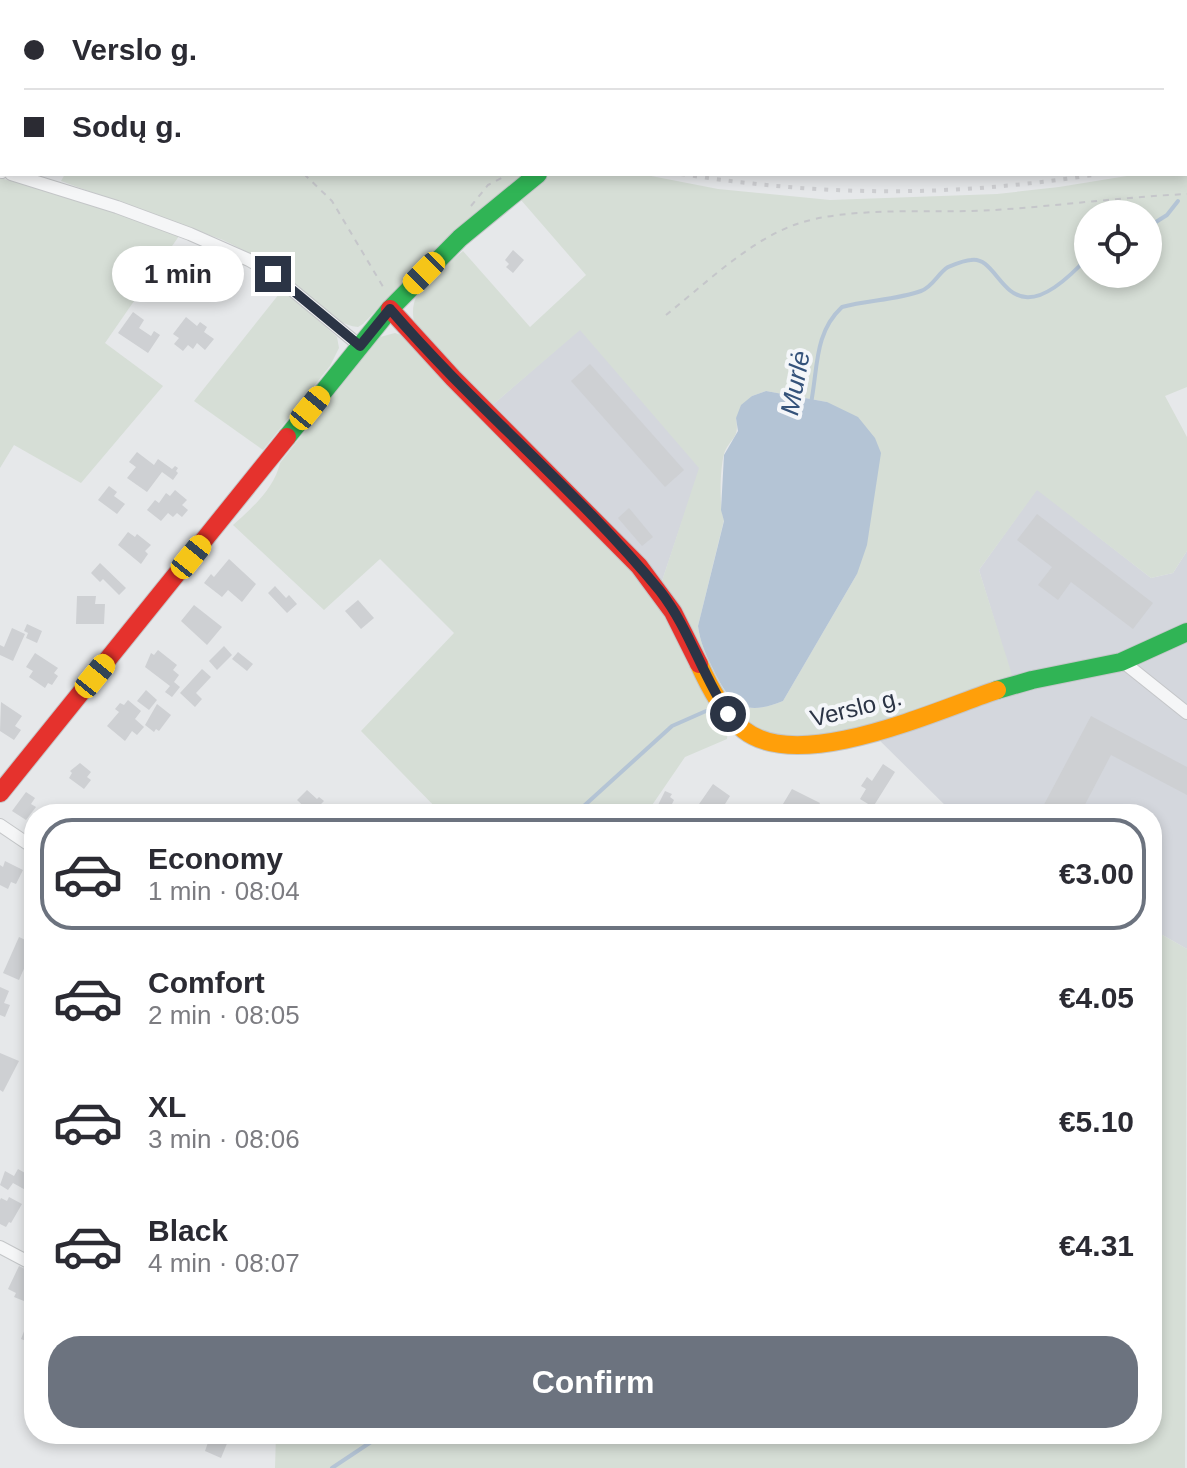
<!DOCTYPE html>
<html lang="en">
<head>
<meta charset="utf-8">
<style>
  :root { --surface:#fff; --page:#f2f2f3; --text:#2b2b33; --muted:#7c7c81; --line:#e1e1e2; --accent:#6c737f }
  body { margin:0; font-family:Helvetica,sans-serif; background:var(--page); color:var(--text); height:100vh; display:flex; flex-direction:column; font-size:30px; white-space:nowrap }
  * { box-sizing:border-box; margin:0 }
  p { font-size:26px; color:var(--muted) }
  .icon { flex:none; width:44px; height:44px; fill:none; stroke:currentColor; stroke-width:2; stroke-linecap:round; stroke-linejoin:round }
  .map { position:relative; flex:1; overflow:hidden }
  .panel { position:absolute; left:24px; top:804px; width:1138px; height:640px; display:flex; flex-direction:column; background:var(--surface); border-radius:32px; box-shadow:0 4px 12px #0003 }
  .panel>* { flex:none }
  .hud { position:absolute; left:0px; top:0px; width:1188px; height:176px; box-shadow:0 4px 12px #0003; display:grid; align-content:center; height:176px; padding:0 24px; background:var(--surface) }
  .buttons { position:absolute; left:1074px; top:200px; display:grid; gap:16px }
  .buttons a { display:grid; place-items:center; width:88px; height:88px; border-radius:50%; background:var(--surface); box-shadow:0 4px 12px #0003; font-size:40px }
  .end { position:absolute; width:36px; height:36px; margin:-18px; border:10px solid #2b3445; background:#fff; box-shadow:0 0 0 4px #fff }
  .from { border-radius:50% }
  .bubble { position:absolute; height:56px; border-radius:28px; background:var(--surface); box-shadow:0 4px 12px #0003; font-size:26px; font-weight:600; line-height:56px; text-align:center }
  .car { position:absolute; width:24px; height:48px; margin:-24px -12px; border-radius:10px; box-shadow:0 0 6px 2px #0007; background:linear-gradient(#f5c518 24%,#345 0 40%,#f5c518 0 76%,#345 0 86%,#f5c518 0) }
  .hud b { display:flex; align-items:center; gap:28px; height:76px; font-size:30px }
  .hud b+b { border-top:2px solid var(--line) }
  .hud i { width:20px; height:20px; background:var(--text) }
  ul { padding:14px 0 0; list-style:none }
  li { display:flex; align-items:center; gap:24px; height:112px; margin:0 16px 12px; padding:0 8px; border:4px solid transparent; border-radius:32px }
  li div { flex:1 }
  li b { display:block; font-size:30px }
  li em { font-style:normal; font-weight:600 }
  li.current { border-color:var(--accent) }
  li>.icon { width:72px; height:72px; stroke-width:1.5 }
  .button { display:flex; gap:16px; margin-top:auto; padding:16px 24px }
  .button a { flex:1; height:92px; border-radius:32px; background:var(--accent); color:#fff; font-size:32px; font-weight:600; line-height:92px; text-align:center }
  .map>svg:first-child { display:block }
  .built { fill:#d4d7dd }
  .green { fill:#d6ded6; fill-rule:evenodd }
  .water { fill:#b4c4d5 }
  .lines { fill:none; stroke-linecap:round; stroke-linejoin:round }
  .stream { stroke:#b4c4d5; stroke-width:4 }
  .building { fill:#ced0d3 }
  .street-tunnel { stroke:#c1c4c9; stroke-width:12; stroke-dasharray:12 6; stroke-linecap:butt }
  .street-casing { stroke:#c4c6c8; stroke-width:14 }
  .fast-casing { stroke:#c4c6c8; stroke-width:20 }
  .slow-casing { stroke:#c4c6c8; stroke-width:20 }
  .jam-casing { stroke:#c4c6c8; stroke-width:20 }
  .path { stroke:#c5c6ca; stroke-width:2; stroke-dasharray:6 6; stroke-linecap:butt }
  .street { stroke:#f5f6f7; stroke-width:12 }
  .fast { stroke:#30b455; stroke-width:18 }
  .slow { stroke:#ff9f0a; stroke-width:18 }
  .jam { stroke:#e5322d; stroke-width:18 }
  .rail { stroke:#cecfd2; stroke-width:4; stroke-dasharray:4 8; stroke-linecap:butt }
  .route { stroke:#2b3445; stroke-width:10 }
  .labels { text-anchor:middle; stroke-width:8; stroke-linejoin:round; paint-order:stroke }
  .street-label { font-size:24px; fill:#2b3445; stroke:#f4f6f9 }
  .water-label { font-size:26px; font-style:italic; fill:#34527a; stroke:#f4f6f9 }
</style>
</head>
<body>
<div class="map">
<svg width="1187" height="1468" viewBox="0 0 1187 1468">
  <rect width="100%" height="100%" fill="#e6e8ea"/>
  <!-- built -->
  <g class="built">
    <path d="M580 329 700 468 662 581 489 408Z"/>
    <path d="M1037 489 1151 578 1173 573 1187 551V949L1152 929V814H954L866 727 1012 678 979 570Z"/>
  </g>
  <!-- green -->
  <g class="green">
    <path d="M1187 163V387L1165 396 1187 437V551L1173 573 1151 578 1037 490 979 570 1013 678 866 727 795 738 770 735 736 718 662 581 699 468 580 330 489 408 417 331C401 292 436 274 463 251L530 327 586 275 521 200 551 174H641L718 189 830 200 997 194 1059 187 1139 174H1186ZM1088 214H1148V274H1088ZM766 391 827 402 857 574 783 701C744 717 730 705 713 669 706 655 700 642 698 626L724 520C719 506 720 469 724 454 730 437 740 440 736 418L752 396Z"/>
    <path d="M65 174H524L425 259 363 324 358 327C330 324 309 294 288 278 267 263 246 251 223 240L61 181Z"/>
    <path d="M0 178 76 199 179 236 105 343 163 386 81 483 14 445 0 468Z"/>
    <path d="M283 289 337 337 339 348 330 366 263 450 194 401Z"/>
    <path d="M395 333 401 335 638 577 666 612 699 681 728 729 727 739 685 757 646 814H442L361 731 454 633 380 559 324 610 233 525C252 508 274 489 280 463L374 343 380 337Z"/>
    <path d="M1152 929 1187 949 1185 1468H275L276 1434H1152Z"/>
  </g>
  <!-- water -->
  <path class="water" d="M766 391 827 402 858 417 875 438 881 453 867 545 857 574 783 701C744 717 730 705 713 669 706 655 700 642 698 626L724 521 721 510 724 455 738 431 736 418 741 405 752 396Z"/>
  <g class="lines">
    <!-- stream -->
    <g class="stream">
      <path d="M1186 87 1187 86"/>
      <path d="M1148 227 1167 215 1178 201"/>
      <path d="M811 403C818 368 814 333 842 307 868 300 896 300 921 291 933 287 938 273 948 267 953 265 965 260 971 260 1004 254 1004 349 1088 257"/>
      <path d="M575 814 672 726 706 711"/>
      <path d="M332 1468 383 1434"/>
    </g>
  </g>
  <!-- building -->
  <g class="building">
    <path d="M513 250 524 260 513 273 506 267 509 264 505 260Z"/>
    <path d="M133 312 144 320 139 328 151 336 154 331 160 335 148 353 118 333Z"/>
    <path d="M186 317 197 326 200 322 207 327 204 332 214 339 205 350 197 343 193 349 188 345 183 351 174 344 179 338 173 334Z"/>
    <path d="M590 364 684 470 665 487 571 381Z"/>
    <path d="M137 452 154 465 158 459 172 469 175 466 178 468 176 471 178 473 173 480 162 472 147 492 127 478 136 467 129 462Z"/>
    <path d="M109 486 117 492 114 496 125 504 117 514 98 500Z"/>
    <path d="M175 490 187 500 182 505 188 510 182 517 177 513 173 517 168 513 161 521 147 510 155 500 159 503 166 493 170 496Z"/>
    <path d="M629 508 653 537 642 546 618 518Z"/>
    <path d="M1037 514 1153 603 1133 629 1071 582 1058 600 1038 585 1052 567 1017 540Z"/>
    <path d="M128 532 135 537 137 534 151 545 145 551 148 554 141 564 118 545Z"/>
    <path d="M229 559 256 584 242 602 228 590 222 597 204 583 211 574 214 577Z"/>
    <path d="M100 563 126 588 119 595 103 579 100 582 91 573Z"/>
    <path d="M275 586 286 598 289 595 297 604 287 613 268 593Z"/>
    <path d="M77 596H96L95 604H105L104 624H76Z"/>
    <path d="M358 600 374 618 361 629 345 611Z"/>
    <path d="M194 605 222 627 207 645 181 621Z"/>
    <path d="M27 624 42 631 37 643 26 638 28 633 24 631Z"/>
    <path d="M12 628 25 634 13 661 0 655V645L4 647Z"/>
    <path d="M224 646 232 655 217 670 209 661Z"/>
    <path d="M158 650 177 665 173 670 179 675 174 682 180 687 172 697 165 692 170 686 145 667 151 653 154 655Z"/>
    <path d="M238 652 253 664 247 671 232 659Z"/>
    <path d="M35 653 58 668 54 673 58 676 52 685 48 683 45 688 29 677 33 671 26 667Z"/>
    <path d="M202 669 211 677 196 693 202 699 195 707 180 693Z"/>
    <path d="M146 690 157 700 149 710 137 701Z"/>
    <path d="M128 700 141 711 135 719 144 727 137 735 132 731 125 741 107 726 119 712 115 709 120 703 124 705Z"/>
    <path d="M1 702 22 716 15 726 21 730 14 740 0 731Z"/>
    <path d="M157 704 171 715 159 731 156 729 154 732 145 725Z"/>
    <path d="M1091 716 1187 767V795L1111 755 1080 814H1039Z"/>
    <path d="M80 763 91 772 87 777 91 780 84 789 69 778 72 773 70 771Z"/>
    <path d="M883 764 895 772 873 807 860 799 866 789 861 786 867 777 872 781Z"/>
    <path d="M713 784 730 796 725 804 735 811 734 814H708L697 807Z"/>
    <path d="M792 789 820 803 813 814H799L783 804Z"/>
    <path d="M307 790 317 799 319 797 324 801 321 804 330 812 329 814H312L297 800Z"/>
    <path d="M665 791 672 794 670 797 674 800 667 814 656 809Z"/>
    <path d="M26 792 35 798 31 804 36 807 26 820 12 811Z"/>
    <path d="M5 861 23 870 16 884 11 882 8 889 0 885V865L3 867Z"/>
    <path d="M19 937 34 944V946L19 980 3 973Z"/>
    <path d="M0 987 9 991 4 1003 10 1005 5 1017 0 1015Z"/>
    <path d="M0 1053 19 1061 3 1092 0 1090Z"/>
    <path d="M18 1169 34 1178 31 1193 13 1183 8 1190 0 1185 5 1171 14 1176Z"/>
    <path d="M9 1197 22 1204 11 1223 9 1222 6 1227 0 1224V1200L1 1198 7 1201Z"/>
    <path d="M19 1266 33 1273 29 1282 34 1286 28 1299 26 1297 24 1301 14 1297 16 1293 8 1289Z"/>
    <path d="M30 1316 34 1318 31 1343 21 1339Z"/>
    <path d="M211 1434 228 1441 221 1458 205 1451Z"/>
  </g>
  <g class="lines">
    <!-- street-tunnel -->
    <path class="street-tunnel" d="M1186 151 1187 155"/>
    <!-- street casing -->
    <g class="street-casing">
      <g id="street">
        <path d="M671 0 674 2"/>
        <path d="M1032 0 1035 2"/>
        <path d="M0 171 2 172"/>
        <path d="M11 174 117 207 190 234 249 260 273 274 360 346"/>
        <path d="M1122 661 1187 713"/>
        <path d="M0 825 34 848"/>
        <path d="M0 1247 34 1265"/>
      </g>
    </g>
    <!-- fast casing -->
    <g class="fast-casing">
      <g id="fast">
        <path d="M747 2 749 0"/>
        <path d="M287 437 390 309 460 238 538 174"/>
        <path d="M997 690 1032 680 1121 662 1187 632"/>
      </g>
    </g>
    <!-- slow casing -->
    <g class="slow-casing">
      <path id="slow" d="M699 664C710 688 723 713 744 730 799 774 937 710 997 690"/>
    </g>
    <!-- jam casing -->
    <g class="jam-casing">
      <g id="jam">
        <path d="M390 309 453 378 639 566 673 612 699 664"/>
        <path d="M0 793 287 437"/>
      </g>
    </g>
    <!-- path -->
    <g class="path">
      <path d="M142 0 144 2"/>
      <path d="M1186 7 1187 5"/>
      <path d="M304 174 332 201 385 290"/>
      <path d="M471 206 488 185 509 174"/>
      <path d="M666 315C705 284 748 242 794 225 849 205 934 214 994 210 1058 206 1122 197 1187 194"/>
    </g>
    <!-- street -->
    <use href="#street" class="street"/>
    <!-- fast -->
    <use href="#fast" class="fast"/>
    <!-- slow -->
    <use href="#slow" class="slow"/>
    <!-- jam -->
    <use href="#jam" class="jam"/>
    <!-- rail -->
    <g class="rail">
      <path d="M239 0 242 2"/>
      <path d="M254 0 258 2"/>
      <path d="M1186 156H1187"/>
      <path d="M681 174C828 197 953 197 1099 174"/>
    </g>
  </g>
  <g class="lines">
    <!-- route -->
    <path class="route" d="M273 274 360 346 390 309C475 408 578 491 660 591 689 628 702 675 728 714"/>
  </g>
  <g class="labels">
    <!-- street labels -->
    <g class="street-label">
      <text transform="translate(856 708) rotate(-14)" y="8">Verslo g.</text>
    </g>
    <!-- water labels -->
    <g class="water-label">
      <text transform="translate(795 383) rotate(-79)" y="9">Murlė</text>
    </g>
  </g>
</svg>
<div class="buttons">
<a><svg class="icon" aria-label="locate" viewBox="0 0 24 24"><circle cx="12" cy="12" r="6"/><path d="M12 2v4M12 18v4M2 12h4M18 12h4"/></svg></a>
</div>
<i class="end from" style="left:728px;top:714px"></i>
<i class="end" style="left:273px;top:274px"></i>
<div class="bubble" style="left:112px;top:246px;width:132px">1 min</div>
<i class="car" style="left:424px;top:273px;rotate:225deg"></i>
<i class="car" style="left:310px;top:408px;rotate:39deg"></i>
<i class="car" style="left:191px;top:557px;rotate:39deg"></i>
<i class="car" style="left:95px;top:676px;rotate:39deg"></i>
<div class="hud">
<b><i class="from"></i>Verslo g.</b>
<b><i></i>Sodų g.</b>
</div>
<section class="panel">
<ul>
<li class="current"><svg class="icon" aria-label="car" viewBox="0 0 24 24"><path d="M5 17H2v-5l4-1 3-4h7l3 4 3 1v5h-3M9 17h6M6 11h13"/><circle cx="7" cy="17" r="2"/><circle cx="17" cy="17" r="2"/></svg><div><b>Economy</b><p>1 min · 08:04</p></div><em>€3.00</em></li>
<li><svg class="icon" aria-label="car" viewBox="0 0 24 24"><path d="M5 17H2v-5l4-1 3-4h7l3 4 3 1v5h-3M9 17h6M6 11h13"/><circle cx="7" cy="17" r="2"/><circle cx="17" cy="17" r="2"/></svg><div><b>Comfort</b><p>2 min · 08:05</p></div><em>€4.05</em></li>
<li><svg class="icon" aria-label="car" viewBox="0 0 24 24"><path d="M5 17H2v-5l4-1 3-4h7l3 4 3 1v5h-3M9 17h6M6 11h13"/><circle cx="7" cy="17" r="2"/><circle cx="17" cy="17" r="2"/></svg><div><b>XL</b><p>3 min · 08:06</p></div><em>€5.10</em></li>
<li><svg class="icon" aria-label="car" viewBox="0 0 24 24"><path d="M5 17H2v-5l4-1 3-4h7l3 4 3 1v5h-3M9 17h6M6 11h13"/><circle cx="7" cy="17" r="2"/><circle cx="17" cy="17" r="2"/></svg><div><b>Black</b><p>4 min · 08:07</p></div><em>€4.31</em></li>
</ul>
<div class="button"><a>Confirm</a></div>
</section>
</div>
</body>
</html>
